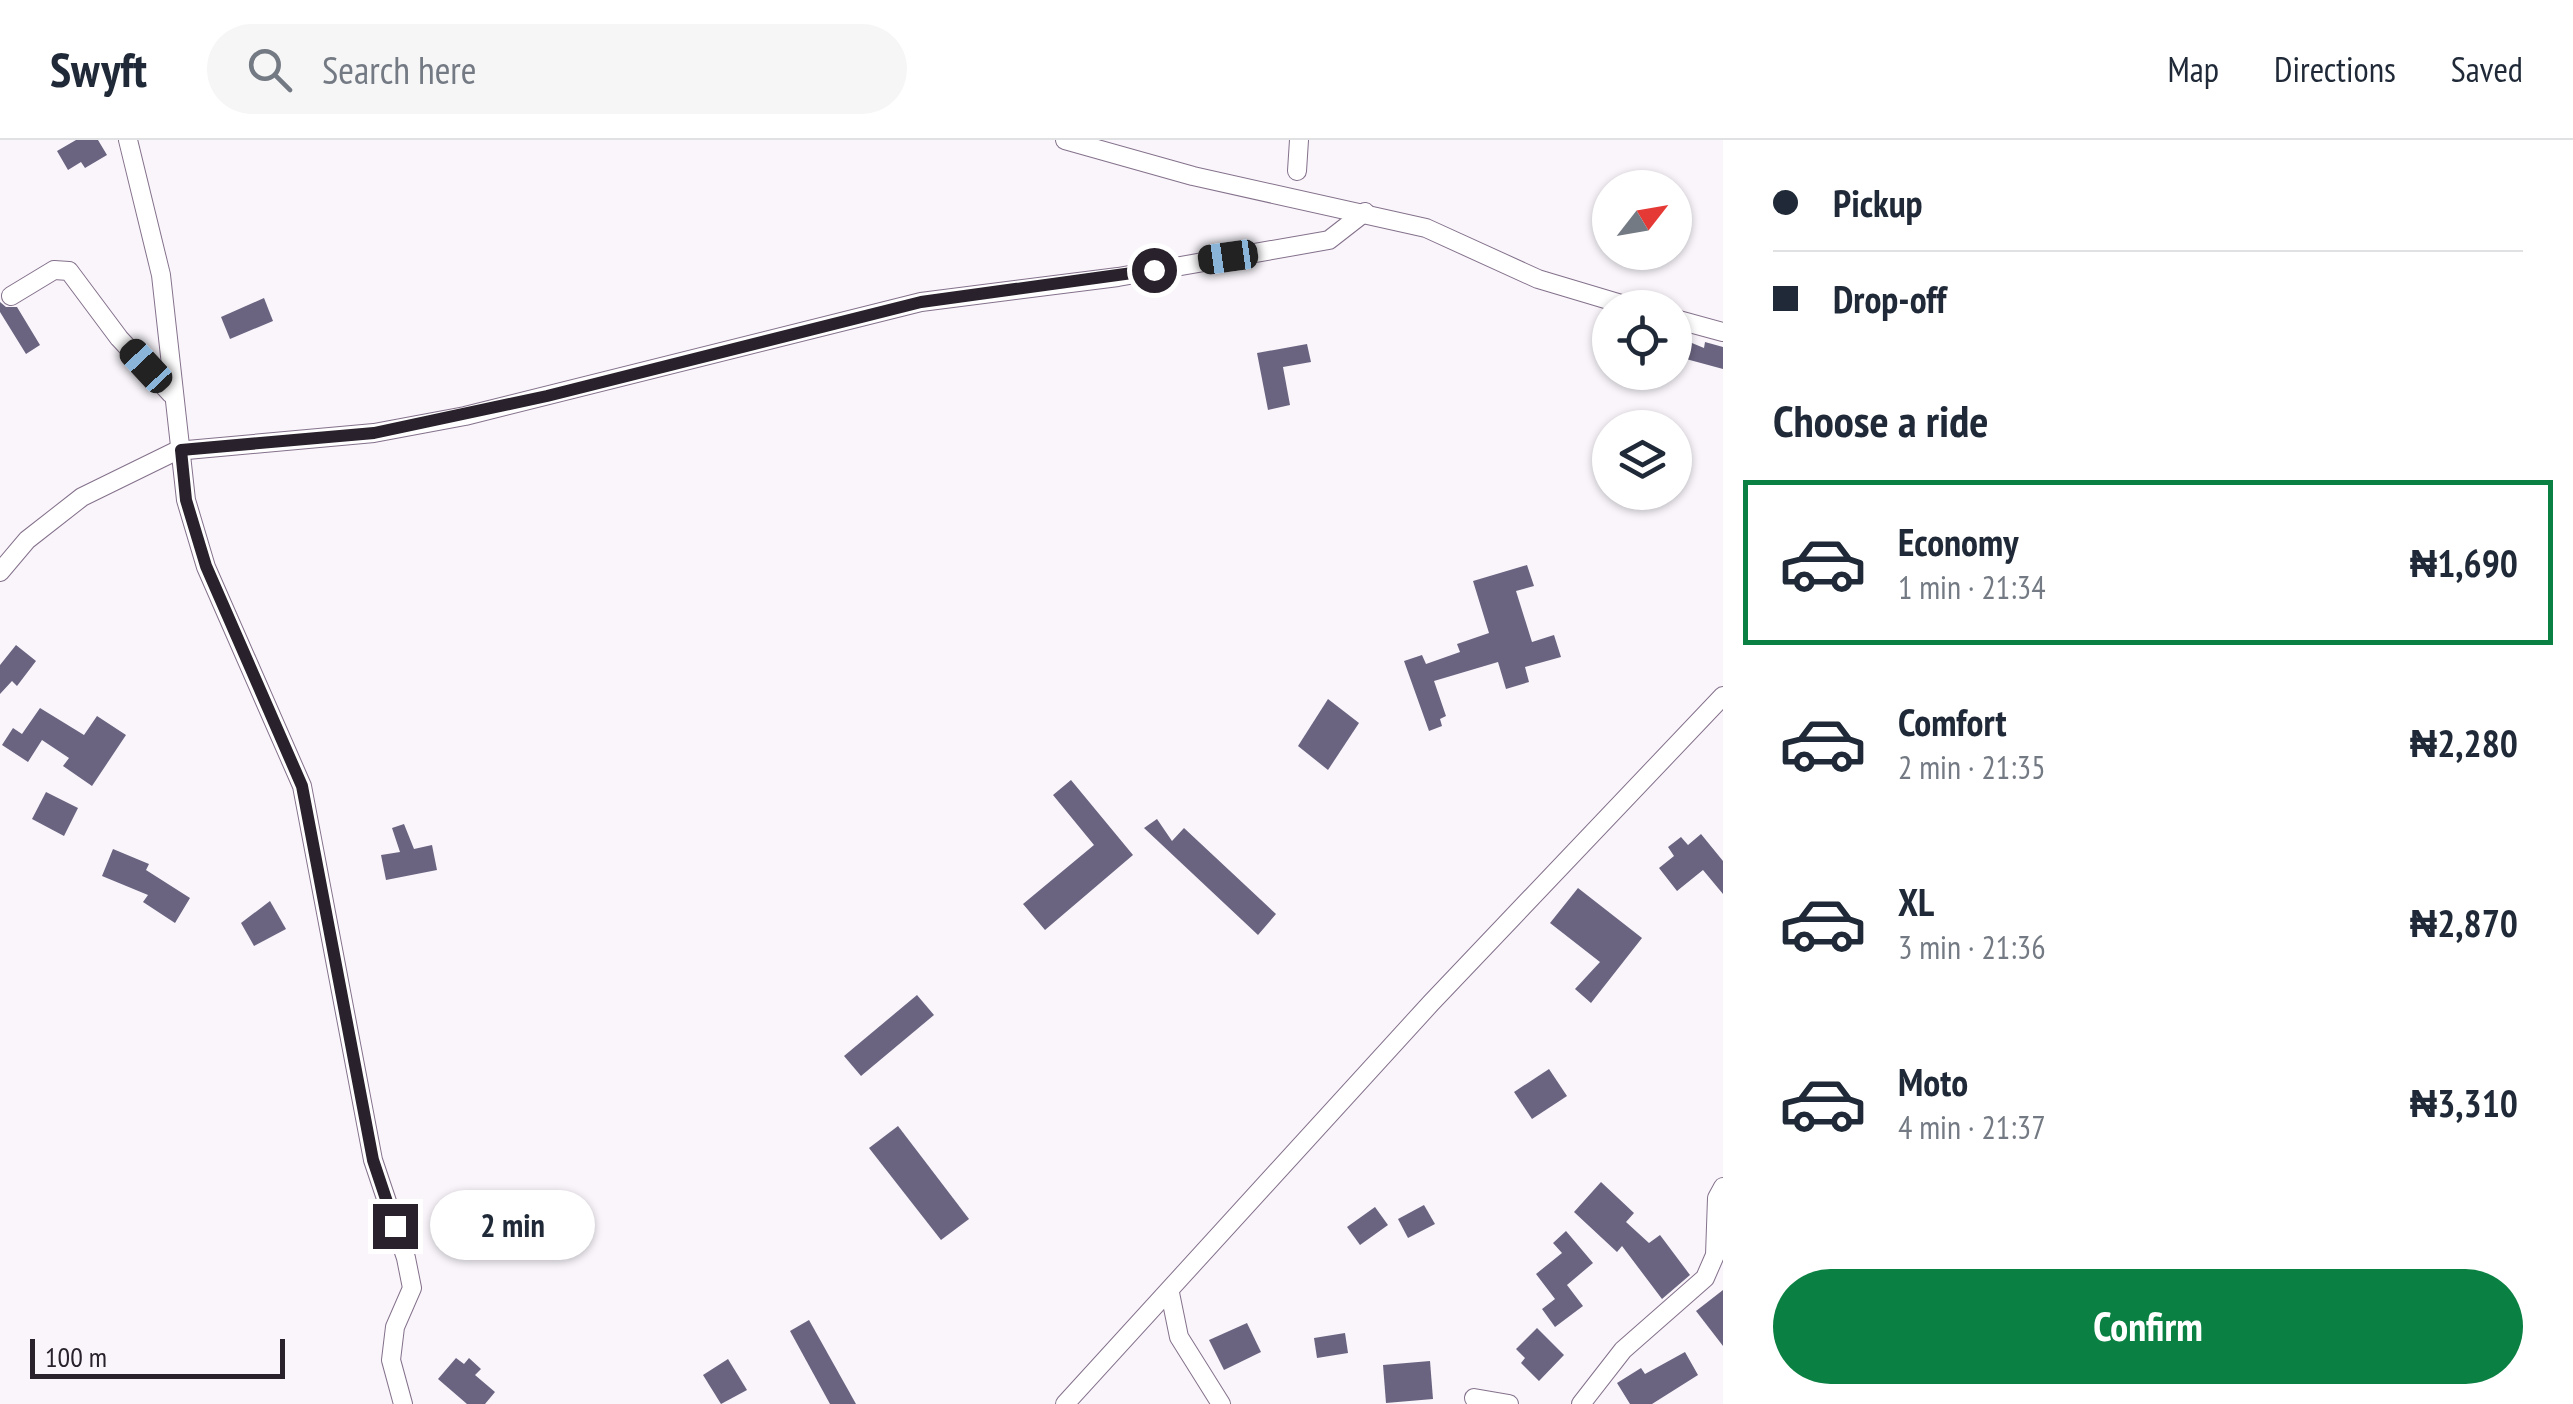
<!DOCTYPE html>
<html lang="en">
<head>
<meta charset="utf-8">
<style>
  :root { --surface:#fff; --page:#f6f6f7; --text:#1f2937; --muted:#747a83; --line:#e0e1e3; --accent:#0b8043 }
  body { margin:0; font-family:"PT Sans Narrow",sans-serif; background:var(--page); color:var(--text); height:100vh; display:flex; flex-direction:column; font-size:38px; white-space:nowrap }
  * { box-sizing:border-box; margin:0 }
  p { font-size:32px; color:var(--muted) }
  .icon { flex:none; width:55px; height:55px; fill:none; stroke:currentColor; stroke-width:2; stroke-linecap:round; stroke-linejoin:round }
  .map { position:relative; flex:1; overflow:hidden }
  .drawer { display:flex; flex-direction:column; background:var(--surface); width:850px }
  .drawer>* { flex:none }
  .guide { display:grid; align-content:center; height:220px; padding:0 50px; background:var(--surface) }
  .needle { width:65px; rotate:59deg }
  .buttons { position:absolute; left:1592px; top:30px; display:grid; gap:20px }
  .buttons a { display:grid; place-items:center; width:100px; height:100px; border-radius:50%; background:var(--surface); box-shadow:0 2px 8px #0004; font-size:50px }
  .scale { position:absolute; left:30px; bottom:25px; width:255px; box-sizing:border-box; padding-left:10px; border:5px solid #29212c; border-top:0; font-size:28px; line-height:35px; white-space:nowrap; color:#29212c; -webkit-text-stroke:8px #f9f5fb; paint-order:stroke }
  .end { position:absolute; width:45px; height:45px; margin:-22px; border:12px solid #29212c; background:#fff; box-shadow:0 0 0 5px #fff }
  .from { border-radius:50% }
  .bubble { position:absolute; height:70px; border-radius:35px; background:var(--surface); box-shadow:0 2px 8px #0004; font-size:32px; font-weight:700; line-height:70px; text-align:center }
  .car { position:absolute; width:30px; height:60px; margin:-30px -15px; border-radius:12px; box-shadow:0 0 8px 2px #0007; background:linear-gradient(#222 24%,#8ab4d8 0 40%,#222 0 76%,#8ab4d8 0 86%,#222 0) }
  .guide b { display:flex; align-items:center; gap:35px; height:95px; font-size:38px }
  .guide b+b { border-top:2px solid var(--line) }
  .guide i { width:25px; height:25px; background:var(--text) }
  ul { padding:0; list-style:none }
  li { display:flex; align-items:center; gap:30px; height:165px; margin:0 20px 15px; padding:0 30px; border:5px solid transparent; border-radius:0px }
  li div { flex:1 }
  li b { display:block; font-size:38px }
  li em { font-style:normal; font-weight:700 }
  li.selected { border-color:var(--accent) }
  li>.icon { width:90px; height:90px; stroke-width:1.5 }
  h2 { padding:0 50px; font-size:45px; line-height:120px }
  .action { display:flex; gap:20px; margin-top:auto; padding:20px 50px }
  .action a { flex:1; height:115px; border-radius:60px; background:var(--accent); color:#fff; font-size:40px; font-weight:700; line-height:115px; text-align:center }
  header { display:flex; align-items:center; gap:60px; box-sizing:border-box; height:140px; padding:0 50px; background:var(--surface); border-bottom:2px solid var(--line) }
  header strong { font-size:48px }
  nav { display:flex; gap:55px; margin-inline-start:auto; font-size:35px }
  .search { width:700px; height:90px; background:var(--page); display:flex; align-items:center; gap:25px; box-sizing:border-box; padding:0 35px; border-radius:55px; color:var(--muted); font-size:38px }
  main { display:flex; flex:1; min-height:0 }
  .map>svg:first-child { display:block }
  .building { fill:#6b6481 }
  .lines { fill:none; stroke-linecap:round; stroke-linejoin:round }
  .minor-casing { stroke:#84718b; stroke-width:20 }
  .minor { stroke:#fff; stroke-width:18 }
  .route { stroke:#29212c; stroke-width:12 }
</style>
</head>
<body>
<header>
<strong>Swyft</strong>
<div class="search"><svg class="icon" aria-label="search" viewBox="0 0 24 24"><circle cx="10" cy="10" r="6"/><path d="M15 15l6 6"/></svg>Search here</div>
<nav><a>Map</a><a>Directions</a><a>Saved</a></nav>
</header>
<main>
<div class="map">
<svg width="1723" height="1264" viewBox="0 0 1723 1264">
  <rect width="100%" height="100%" fill="#f9f5fb"/>
  <!-- building -->
  <g class="building">
    <path d="M76 0H98L107 15 85 28 81 22 68 30 57 11Z"/>
    <path d="M264 158 273 181 230 199 221 177Z"/>
    <path d="M0 162 6 167H17L40 205 26 214 0 172Z"/>
    <path d="M1675 196 1704 208 1705 202 1723 207V229L1675 216Z"/>
    <path d="M1307 204 1311 222 1283 227 1290 265 1268 270 1257 213Z"/>
    <path d="M1527 425 1534 446 1516 451 1532 502 1554 495 1561 517 1525 527 1529 542 1506 549 1498 522 1434 541 1446 576 1440 579 1442 586 1429 591 1404 521 1422 515 1426 524 1460 512 1457 504 1489 493 1473 441Z"/>
    <path d="M16 505 36 521 17 546 12 541 0 554V525Z"/>
    <path d="M1328 559 1359 583 1328 630 1298 606Z"/>
    <path d="M40 568 84 595 97 576 126 595 92 646 63 626 69 618 42 600 28 622 2 605 13 588 22 594Z"/>
    <path d="M1071 640 1133 715 1045 790 1023 764 1094 705 1053 655Z"/>
    <path d="M46 652 78 668 64 696 32 679Z"/>
    <path d="M1157 679 1172 701 1184 688 1276 774 1258 795 1144 688Z"/>
    <path d="M404 684 414 709 432 705 437 730 386 740 381 715 400 712 392 688Z"/>
    <path d="M1701 694 1723 721V754L1703 730 1677 751 1659 728 1674 716 1668 707 1681 697 1688 705Z"/>
    <path d="M113 709 149 724 146 730 190 758 175 783 143 762 148 755 102 736Z"/>
    <path d="M1578 748 1642 798 1591 863 1575 849 1600 822 1550 783Z"/>
    <path d="M270 761 286 789 254 806 241 783Z"/>
    <path d="M917 855 934 875 861 936 844 916Z"/>
    <path d="M1549 929 1567 956 1532 979 1514 952Z"/>
    <path d="M898 986 969 1079 941 1100 869 1008Z"/>
    <path d="M1601 1042 1634 1073 1626 1082 1649 1103 1660 1095 1690 1135 1662 1159 1622 1106 1617 1112 1574 1072Z"/>
    <path d="M1424 1065 1435 1084 1408 1098 1398 1079Z"/>
    <path d="M1375 1067 1388 1085 1360 1105 1347 1087Z"/>
    <path d="M1566 1091 1593 1123 1567 1145 1583 1166 1555 1187 1542 1169 1555 1159 1536 1134 1562 1113 1553 1103Z"/>
    <path d="M1723 1150V1206L1696 1171Z"/>
    <path d="M809 1180 856 1264H830L790 1191Z"/>
    <path d="M1247 1183 1261 1212 1224 1230 1209 1200Z"/>
    <path d="M1537 1188 1564 1215 1539 1241 1521 1223 1525 1218 1516 1209Z"/>
    <path d="M1345 1193 1348 1213 1317 1218 1314 1198Z"/>
    <path d="M1685 1212 1698 1235 1652 1264H1630L1617 1243 1641 1228 1645 1234Z"/>
    <path d="M456 1218 464 1224 469 1218 481 1229 475 1235 495 1252 485 1264H467L438 1239Z"/>
    <path d="M728 1219 747 1250 721 1264 703 1235Z"/>
    <path d="M1430 1221 1433 1259 1386 1263 1383 1225Z"/>
  </g>
  <g class="lines">
    <!-- minor casing -->
    <g class="minor-casing">
      <g id="minor">
        <path d="M128 0 161 135 186 360 206 427 302 646 373 1020 406 1118 412 1148 395 1187 391 1220 403 1264"/>
        <path d="M1065 0 1193 36 1426 88 1538 139 1635 168"/>
        <path d="M1297 31 1299 0"/>
        <path d="M11 156 54 130 69 131 119 198 171 254"/>
        <path d="M1675 179 1723 192"/>
        <path d="M0 432 27 400 82 357 176 311 374 293 465 276 921 162 1118 137 1329 100 1365 72"/>
        <path d="M1170 1153 1179 1197 1221 1264"/>
        <path d="M1474 1258 1509 1264"/>
        <path d="M1065 1264 1431 863 1723 556"/>
        <path d="M1581 1264 1623 1210 1705 1138 1715 1115 1717 1058 1723 1047"/>
      </g>
    </g>
    <!-- minor -->
    <use href="#minor" class="minor"/>
  </g>
  <g class="lines">
    <!-- route -->
    <path class="route" d="M395 1086 373 1020 302 646 206 426 186 360 181 310 374 293 547 256 921 162 1154 130"/>
  </g>
</svg>
<div class="buttons">
<a><svg class="needle" viewBox="-14 -14 28 28"><path d="M0-13l5 13h-10z" fill="#e53935"/><path d="M0 13l5-13h-10z" fill="#747a83"/></svg></a>
<a><svg class="icon" aria-label="locate" viewBox="0 0 24 24"><circle cx="12" cy="12" r="6"/><path d="M12 2v4M12 18v4M2 12h4M18 12h4"/></svg></a>
<a><svg class="icon" aria-label="layers" viewBox="0 0 24 24"><path d="M12 4l9 5-9 5-9-5zM3 14l9 5 9-5"/></svg></a>
</div>
<div class="scale">100 m</div>
<i class="end from" style="left:1154px;top:130px"></i>
<i class="end" style="left:395px;top:1086px"></i>
<div class="bubble" style="left:430px;top:1050px;width:165px">2 min</div>
<i class="car" style="left:1228px;top:117px;rotate:262deg"></i>
<i class="car" style="left:146px;top:226px;rotate:317deg"></i>
</div>
<section class="drawer">
<div class="guide">
<b><i class="from"></i>Pickup</b>
<b><i></i>Drop-off</b>
</div>
<h2>Choose a ride</h2>
<ul>
<li class="selected"><svg class="icon" aria-label="car" viewBox="0 0 24 24"><path d="M5 17H2v-5l4-1 3-4h7l3 4 3 1v5h-3M9 17h6M6 11h13"/><circle cx="7" cy="17" r="2"/><circle cx="17" cy="17" r="2"/></svg><div><b>Economy</b><p>1 min · 21:34</p></div><em>₦1,690</em></li>
<li><svg class="icon" aria-label="car" viewBox="0 0 24 24"><path d="M5 17H2v-5l4-1 3-4h7l3 4 3 1v5h-3M9 17h6M6 11h13"/><circle cx="7" cy="17" r="2"/><circle cx="17" cy="17" r="2"/></svg><div><b>Comfort</b><p>2 min · 21:35</p></div><em>₦2,280</em></li>
<li><svg class="icon" aria-label="car" viewBox="0 0 24 24"><path d="M5 17H2v-5l4-1 3-4h7l3 4 3 1v5h-3M9 17h6M6 11h13"/><circle cx="7" cy="17" r="2"/><circle cx="17" cy="17" r="2"/></svg><div><b>XL</b><p>3 min · 21:36</p></div><em>₦2,870</em></li>
<li><svg class="icon" aria-label="car" viewBox="0 0 24 24"><path d="M5 17H2v-5l4-1 3-4h7l3 4 3 1v5h-3M9 17h6M6 11h13"/><circle cx="7" cy="17" r="2"/><circle cx="17" cy="17" r="2"/></svg><div><b>Moto</b><p>4 min · 21:37</p></div><em>₦3,310</em></li>
</ul>
<div class="action"><a>Confirm</a></div>
</section>
</main>
</body>
</html>
